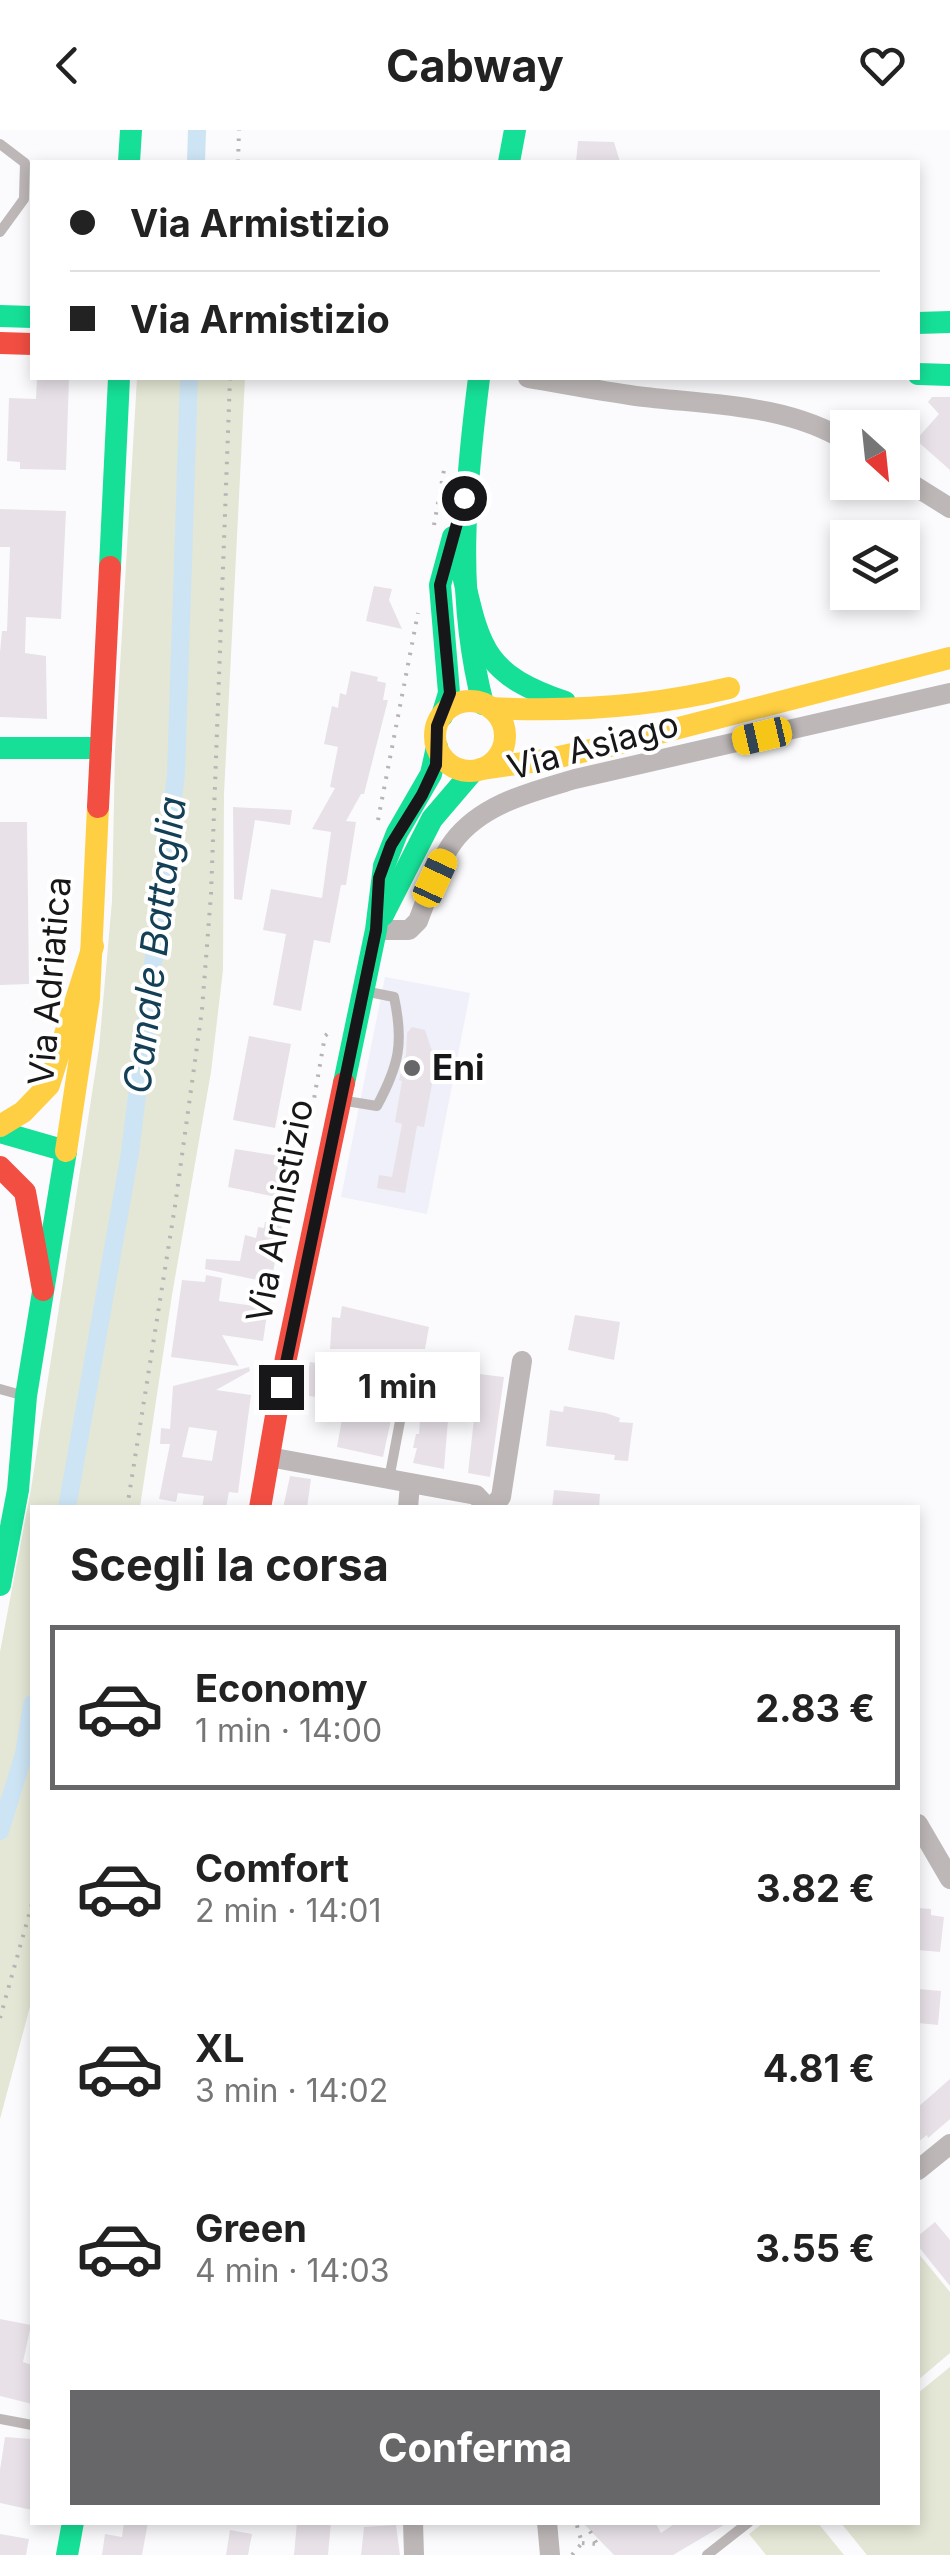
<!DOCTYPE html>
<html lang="it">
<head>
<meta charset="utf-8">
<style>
  :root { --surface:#fff; --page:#f2f2f2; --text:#222; --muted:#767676; --line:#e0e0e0; --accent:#676769 }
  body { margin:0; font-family:Inter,sans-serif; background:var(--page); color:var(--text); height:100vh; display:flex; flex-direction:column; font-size:38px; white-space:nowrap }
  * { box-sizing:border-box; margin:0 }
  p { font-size:32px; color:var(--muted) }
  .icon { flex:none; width:55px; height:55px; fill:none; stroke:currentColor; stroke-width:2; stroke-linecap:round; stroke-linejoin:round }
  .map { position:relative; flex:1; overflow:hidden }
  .sheet { position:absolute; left:30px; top:1375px; width:890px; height:1020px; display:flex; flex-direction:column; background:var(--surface); border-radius:0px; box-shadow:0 5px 15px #0003 }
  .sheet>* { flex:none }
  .hud { position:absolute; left:30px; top:30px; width:890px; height:220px; border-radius:0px; box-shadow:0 5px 15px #0003; display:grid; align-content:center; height:220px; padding:0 40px; background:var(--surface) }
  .needle { width:65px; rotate:153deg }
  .controls { position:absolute; left:830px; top:280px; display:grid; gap:20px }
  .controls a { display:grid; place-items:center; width:90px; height:90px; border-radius:0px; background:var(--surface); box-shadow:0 5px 15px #0003; font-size:50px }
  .end { position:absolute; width:45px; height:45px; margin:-22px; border:12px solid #17171a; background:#fff; box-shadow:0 0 0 5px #fff }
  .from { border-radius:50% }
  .bubble { position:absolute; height:70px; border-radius:0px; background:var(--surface); box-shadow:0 5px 15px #0003; font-size:32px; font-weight:700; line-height:70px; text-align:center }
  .car { position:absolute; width:30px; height:60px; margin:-30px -15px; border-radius:12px; box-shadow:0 0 8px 2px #0007; background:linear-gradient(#f5c518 24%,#345 0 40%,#f5c518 0 76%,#345 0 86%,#f5c518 0) }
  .hud b { display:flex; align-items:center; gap:35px; height:95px; font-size:38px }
  .hud b+b { border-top:2px solid var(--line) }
  .hud i { width:25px; height:25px; background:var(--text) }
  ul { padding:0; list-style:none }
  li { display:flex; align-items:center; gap:30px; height:165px; margin:0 20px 15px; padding:0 20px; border:5px solid transparent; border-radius:0px }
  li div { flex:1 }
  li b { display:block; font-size:38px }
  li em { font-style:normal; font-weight:700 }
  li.current { border-color:var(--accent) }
  li>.icon { width:90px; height:90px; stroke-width:1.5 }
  h2 { padding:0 40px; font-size:45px; line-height:120px }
  .primary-button { display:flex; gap:20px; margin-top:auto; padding:20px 40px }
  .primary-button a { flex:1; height:115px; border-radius:0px; background:var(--accent); color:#fff; font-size:40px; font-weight:700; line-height:115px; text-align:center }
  header { display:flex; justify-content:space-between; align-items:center; height:130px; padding:0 40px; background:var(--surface); font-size:45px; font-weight:700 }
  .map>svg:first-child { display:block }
  .built { fill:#eff0f9 }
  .green { fill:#e4e7d5 }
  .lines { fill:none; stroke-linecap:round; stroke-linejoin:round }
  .canal { stroke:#cce4f4; stroke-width:18 }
  .building { fill:#e8e2e8; fill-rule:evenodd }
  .path { stroke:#b7b4b5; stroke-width:4; stroke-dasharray:2.5 8; stroke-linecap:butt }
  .lane { stroke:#bdb7b7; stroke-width:10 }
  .street { stroke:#bdb7b7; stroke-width:20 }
  .fast { stroke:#16e098; stroke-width:22 }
  .slow { stroke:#ffcf43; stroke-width:22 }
  .jam { stroke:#f24e42; stroke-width:22 }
  .route { stroke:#17171a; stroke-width:12 }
  .poi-dot { fill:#676769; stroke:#fff; stroke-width:4 }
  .labels { text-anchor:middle; stroke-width:8; stroke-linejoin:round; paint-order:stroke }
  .street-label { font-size:35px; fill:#17171a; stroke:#fff }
  .poi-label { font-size:35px; font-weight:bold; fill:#17171a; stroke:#fff; text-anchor:start }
  .water-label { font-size:38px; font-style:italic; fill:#144057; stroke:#fff }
</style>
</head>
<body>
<header><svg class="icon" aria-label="back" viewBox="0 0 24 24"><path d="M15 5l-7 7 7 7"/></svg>Cabway<svg class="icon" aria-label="heart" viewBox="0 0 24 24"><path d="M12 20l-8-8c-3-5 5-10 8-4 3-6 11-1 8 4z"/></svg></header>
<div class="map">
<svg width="950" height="2425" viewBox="0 0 950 2425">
  <rect width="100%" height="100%" fill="#fbfbfd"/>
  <!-- built -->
  <path class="built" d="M385 847 470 863 427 1084 341 1067Z"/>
  <!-- green -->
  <g class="green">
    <path d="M137 248H245L224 664 223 840 211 942 172 1165 140 1377 32 1378V1869L0 1989V1522L31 1359 99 918 112 771 115 621Z"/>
    <path d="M918 2123 950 2162V2223L918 2250Z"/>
    <path d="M950 2237V2425H867L841 2393 918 2392V2263Z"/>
    <path d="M763 2393H818L844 2425H766L749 2404Z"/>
  </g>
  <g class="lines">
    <!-- canal -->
    <g class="canal">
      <path d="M196 32 197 0"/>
      <path d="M67 1378 130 1023 176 644 189 248"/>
      <path d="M0 1701 24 1624 32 1574"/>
    </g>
  </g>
  <!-- building -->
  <g class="building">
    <path d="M578 11 614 12 620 32H576Z"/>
    <path d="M37 248H69L66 340 20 339V332L7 331 9 268 36 269Z"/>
    <path d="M932 267H950V340L916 310 939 284 928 272Z"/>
    <path d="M0 379 66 381 61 489 26 487 25 523 46 526 47 589 0 587V522L2 501H7L10 417H0Z"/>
    <path d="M374 456 392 459 389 470 402 499 366 491Z"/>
    <path d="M351 541 378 547 377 551 386 553 383 570H388L364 664H361L346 691 356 692 346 755H341L330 813 314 810 301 881 273 875 286 804 263 800 271 759 322 768 331 702 312 699 335 658 330 657 338 617 324 614 332 576 338 578 340 563 346 565Z"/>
    <path d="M233 677 292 680 290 695 255 690 242 770 234 769Z"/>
    <path d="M0 692H27L29 854 0 855Z"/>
    <path d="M412 897 425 900 440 945 432 954 424 997 417 996 405 1063 377 1058 379 1045 392 1047 402 994 395 992 402 951 399 950 406 925 407 903Z"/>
    <path d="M249 906 291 914 275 998 233 990Z"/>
    <path d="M235 1019 293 1028 286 1069 228 1057Z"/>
    <path d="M265 1092 282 1095 271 1153 205 1139 206 1129 240 1131 245 1105 256 1108 258 1097 264 1098Z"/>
    <path d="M206 1145 222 1148 219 1171 268 1178 263 1211 222 1205 239 1236 171 1227 182 1150 205 1152Z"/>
    <path d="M342 1176 429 1197 425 1219H330L332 1187 340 1188Z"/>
    <path d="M575 1185 620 1192 614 1230 568 1220Z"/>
    <path d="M310 1232 400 1247 383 1327 337 1317 342 1289H357L365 1251 333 1248 328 1253 322 1252 321 1268 304 1265Z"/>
    <path d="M249 1237 250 1241 216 1260 251 1265 238 1363 229 1362 226 1378H202L204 1366 178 1363 176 1372 159 1369 170 1314H160L161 1298 170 1299 173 1256ZM189 1297 217 1301 212 1331 182 1327Z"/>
    <path d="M420 1240 452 1242 444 1339 413 1333 417 1318H413L416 1304H419L422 1262H418Z"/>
    <path d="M479 1244 504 1247 490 1347 468 1343Z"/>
    <path d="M564 1276 606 1283 620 1288 619 1292 633 1293 628 1331 614 1330 615 1325 546 1316 550 1280 563 1282Z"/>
    <path d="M290 1346 311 1349 307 1378H283Z"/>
    <path d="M554 1360 600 1364 599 1378H552Z"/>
    <path d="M918 1778 931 1779V1785L944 1787 940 1822 918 1820Z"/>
    <path d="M918 1859 941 1861 938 1895 918 1893Z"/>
    <path d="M950 1949V1989L928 2008 927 2005 918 2012V1977Z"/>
    <path d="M935 2092 950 2110V2156L918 2116V2106Z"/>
    <path d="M0 2189 31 2195 23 2232 32 2235V2274L0 2266Z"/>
    <path d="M5 2307 32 2309V2380L0 2373V2340Z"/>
    <path d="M124 2392H148L142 2425H102L105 2404 122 2407Z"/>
    <path d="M297 2392H331L328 2425H294Z"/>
    <path d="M582 2392H655L661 2403 677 2392H729L673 2425H614Z"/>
    <path d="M396 2395 400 2425H361L364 2397Z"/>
    <path d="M230 2400 252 2404 248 2425H226Z"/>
    <path d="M0 2404 29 2409 26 2425H0Z"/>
  </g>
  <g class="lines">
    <!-- path -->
    <g class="path">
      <path d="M238 32 239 0"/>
      <path d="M434 395 444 340"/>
      <path d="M378 690 418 483"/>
      <path d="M307 1009 325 906 333 899"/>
      <path d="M127 1378 175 1076 202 880 211 764 230 248"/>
      <path d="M0 1888 32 1774"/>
      <path d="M585 2392 597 2414"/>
      <path d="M582 2413 597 2414 600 2418"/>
      <path d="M572 2425 582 2413 576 2392"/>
    </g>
    <!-- lane -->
    <g class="lane">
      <path d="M0 14 25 33 24 69 0 102"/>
      <path d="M340 970 377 976C399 935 404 913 394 867L364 861"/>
      <path d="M0 1259 25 1266"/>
      <path d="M389 1349 401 1286"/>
      <path d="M0 2289 32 2295"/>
      <path d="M707 2425 749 2392"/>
    </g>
    <!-- street -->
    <g class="street">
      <path d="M528 248C564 254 600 261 636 266 707 275 786 273 848 312"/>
      <path d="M902 348 950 378"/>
      <path d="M376 800H409L418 791C428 766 437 734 453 712 481 674 531 662 575 649L950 563"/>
      <path d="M269 1327 476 1365 488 1378"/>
      <path d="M408 1378 410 1354"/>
      <path d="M491 1378 501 1367 522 1231"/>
      <path d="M918 1694 950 1749"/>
      <path d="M918 2040 950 2014"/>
      <path d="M413 2392 414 2425"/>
      <path d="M547 2392 550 2425"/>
    </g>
    <!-- fast -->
    <g class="fast">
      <path d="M129 32 131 0"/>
      <path d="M509 32 515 0"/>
      <path d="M0 186 32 187"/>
      <path d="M918 193 950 192"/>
      <path d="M918 244 950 245"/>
      <path d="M479 248C465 359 455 465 483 574"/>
      <path d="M110 437 119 248"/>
      <path d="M463 445C480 522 487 545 565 572"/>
      <path d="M442 586 449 563 440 455 453 407"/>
      <path d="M0 618H101"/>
      <path d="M383 785 432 689 473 641"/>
      <path d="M344 953 376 800 384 736 397 703 431 644 437 617"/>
      <path d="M0 1002 66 1021"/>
      <path d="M0 1455 18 1360 26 1266 66 1021"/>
      <path d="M67 2425 73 2392"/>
    </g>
    <!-- slow -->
    <g class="slow">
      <circle cx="470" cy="606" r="35"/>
      <path d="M491 578C572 582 650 577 729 558"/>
      <path d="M481 639 545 630 609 616 950 528"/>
      <path d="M0 996 23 982 49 955 93 816"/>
      <path d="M66 1021 89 868 98 677"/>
    </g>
    <!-- jam -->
    <g class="jam">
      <path d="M0 213 32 214"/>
      <path d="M98 677 110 437"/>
      <path d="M0 1037 25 1062 43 1160"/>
      <path d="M260 1378 286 1228 344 953"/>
    </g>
  </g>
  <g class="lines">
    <!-- route -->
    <path class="route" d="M281 1257 376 800 379 748 391 715 422 665 436 635 437 596 450 563 440 455 464 368"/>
  </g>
  <!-- markers -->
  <circle class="poi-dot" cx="412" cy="938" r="10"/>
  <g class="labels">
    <!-- street labels -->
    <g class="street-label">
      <text transform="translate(593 616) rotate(-15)" y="12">Via Asiago</text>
      <text transform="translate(50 851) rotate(-85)" y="12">Via Adriatica</text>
      <text transform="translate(280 1081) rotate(-79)" y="12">Via Armistizio</text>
    </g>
    <!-- poi labels -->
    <g class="poi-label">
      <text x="432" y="950">Eni</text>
    </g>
    <!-- water labels -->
    <g class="water-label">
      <text transform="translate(155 815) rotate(-83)" y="13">Canale Battaglia</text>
    </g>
  </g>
</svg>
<div class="controls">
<a><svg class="needle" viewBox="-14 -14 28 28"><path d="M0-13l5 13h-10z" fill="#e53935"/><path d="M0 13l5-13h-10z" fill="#767676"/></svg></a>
<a><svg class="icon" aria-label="layers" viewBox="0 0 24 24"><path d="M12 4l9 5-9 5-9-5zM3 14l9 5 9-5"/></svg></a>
</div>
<i class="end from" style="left:464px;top:368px"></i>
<i class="end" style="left:281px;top:1257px"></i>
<div class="bubble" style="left:315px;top:1222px;width:165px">1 min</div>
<i class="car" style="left:762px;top:606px;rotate:257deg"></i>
<i class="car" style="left:435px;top:748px;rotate:25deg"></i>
<div class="hud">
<b><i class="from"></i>Via Armistizio</b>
<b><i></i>Via Armistizio</b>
</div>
<section class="sheet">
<h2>Scegli la corsa</h2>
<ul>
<li class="current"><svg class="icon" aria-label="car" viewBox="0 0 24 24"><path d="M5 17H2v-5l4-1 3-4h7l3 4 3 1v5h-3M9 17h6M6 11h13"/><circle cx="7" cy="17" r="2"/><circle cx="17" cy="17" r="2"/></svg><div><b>Economy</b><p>1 min · 14:00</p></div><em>2.83 €</em></li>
<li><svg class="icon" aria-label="car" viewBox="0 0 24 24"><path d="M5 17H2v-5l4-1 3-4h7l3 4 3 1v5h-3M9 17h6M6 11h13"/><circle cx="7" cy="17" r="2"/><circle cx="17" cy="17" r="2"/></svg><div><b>Comfort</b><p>2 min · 14:01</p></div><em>3.82 €</em></li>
<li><svg class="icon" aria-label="car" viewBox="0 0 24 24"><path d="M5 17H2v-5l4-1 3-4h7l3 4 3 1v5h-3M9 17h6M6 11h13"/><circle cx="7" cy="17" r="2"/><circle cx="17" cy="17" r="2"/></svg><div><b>XL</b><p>3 min · 14:02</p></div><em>4.81 €</em></li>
<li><svg class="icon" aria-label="car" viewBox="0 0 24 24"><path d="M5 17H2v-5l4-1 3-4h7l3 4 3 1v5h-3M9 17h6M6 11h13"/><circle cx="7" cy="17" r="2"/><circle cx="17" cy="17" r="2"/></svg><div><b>Green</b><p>4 min · 14:03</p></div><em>3.55 €</em></li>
</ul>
<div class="primary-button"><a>Conferma</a></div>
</section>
</div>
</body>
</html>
